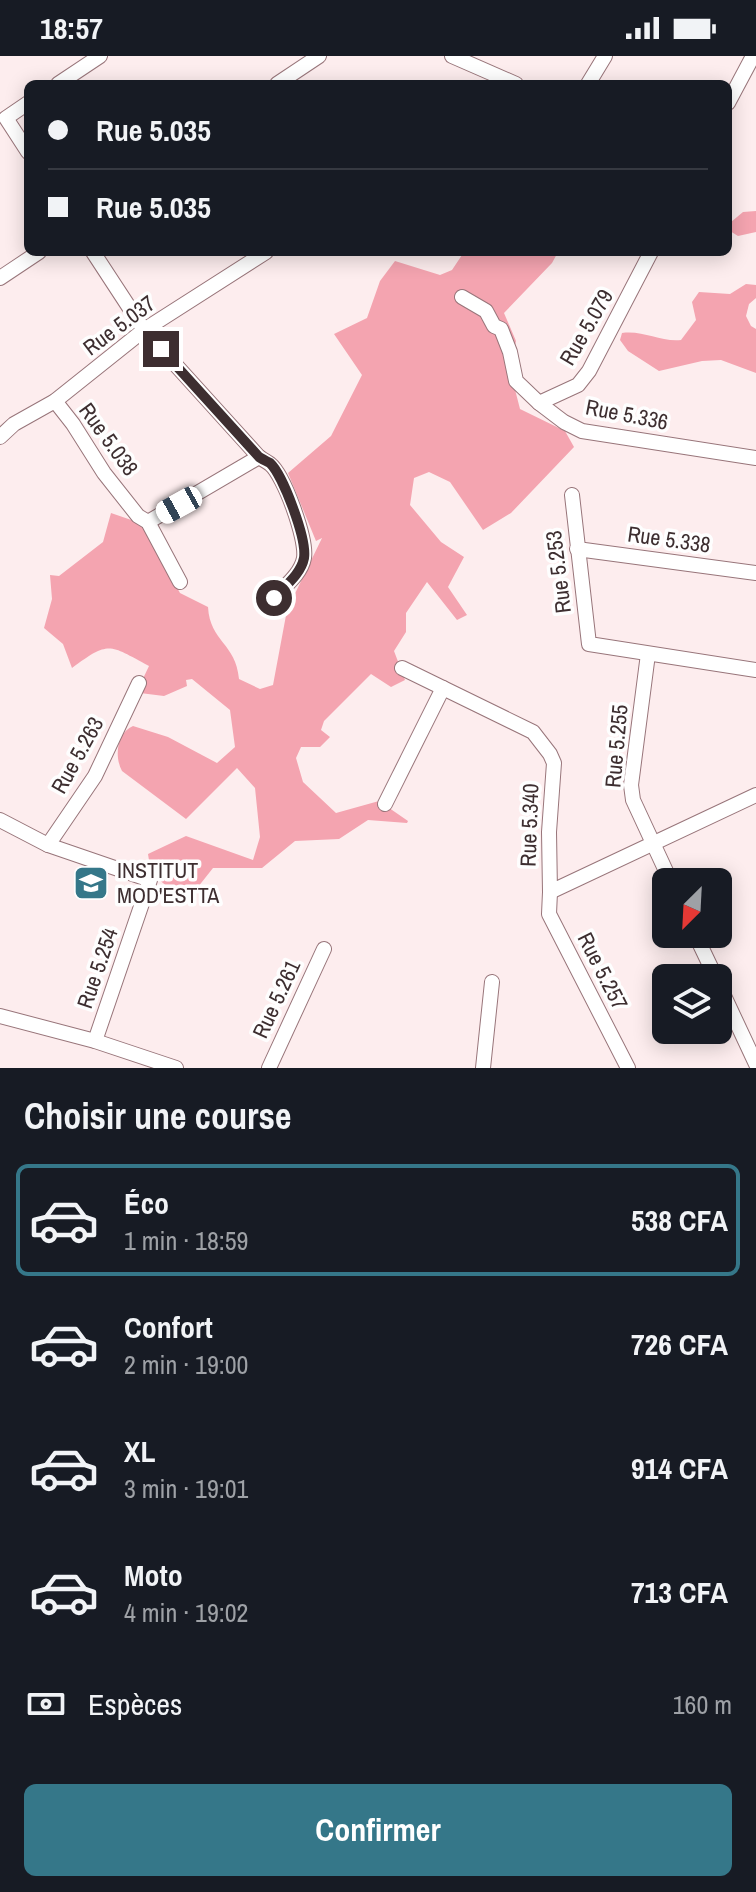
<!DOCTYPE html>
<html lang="fr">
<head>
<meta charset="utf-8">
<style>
  :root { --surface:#171b24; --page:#242831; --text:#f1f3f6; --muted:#9ea1a6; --line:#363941; --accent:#357789 }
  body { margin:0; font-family:"Archivo Narrow",sans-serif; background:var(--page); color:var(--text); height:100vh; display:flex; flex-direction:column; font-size:30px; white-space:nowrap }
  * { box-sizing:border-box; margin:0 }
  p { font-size:26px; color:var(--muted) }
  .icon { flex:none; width:44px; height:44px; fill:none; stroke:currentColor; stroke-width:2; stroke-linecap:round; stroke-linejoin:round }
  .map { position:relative; height:1012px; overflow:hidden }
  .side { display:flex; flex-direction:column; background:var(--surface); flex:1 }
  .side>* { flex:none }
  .top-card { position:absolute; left:24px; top:24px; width:708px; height:176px; border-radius:12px; box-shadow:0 4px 20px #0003; display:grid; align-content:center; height:176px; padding:0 24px; background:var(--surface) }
  .needle { width:52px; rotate:204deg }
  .tools { position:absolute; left:652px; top:812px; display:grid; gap:16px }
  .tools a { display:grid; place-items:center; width:80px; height:80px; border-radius:12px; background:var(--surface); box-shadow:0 4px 20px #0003; font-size:40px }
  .end { position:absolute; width:36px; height:36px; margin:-18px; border:10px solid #3d2e30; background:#fff; box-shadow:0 0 0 4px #fff }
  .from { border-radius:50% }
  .car { position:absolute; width:24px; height:48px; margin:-24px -12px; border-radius:10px; box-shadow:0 0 6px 2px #0007; background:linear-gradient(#fff 24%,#345 0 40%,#fff 0 76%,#345 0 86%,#fff 0) }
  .top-card b { display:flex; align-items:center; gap:28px; height:76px; font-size:30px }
  .top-card b+b { border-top:2px solid var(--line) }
  .top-card i { width:20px; height:20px; background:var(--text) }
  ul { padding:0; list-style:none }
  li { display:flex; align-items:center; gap:24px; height:112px; margin:0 16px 12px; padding:0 8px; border:4px solid transparent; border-radius:12px }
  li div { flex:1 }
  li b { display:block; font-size:30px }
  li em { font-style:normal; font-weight:700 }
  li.current { border-color:var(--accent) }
  li>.icon { width:72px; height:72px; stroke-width:1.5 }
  h2 { padding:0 24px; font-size:36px; line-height:96px }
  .pay { display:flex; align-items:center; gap:20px; height:88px; padding:0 24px; font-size:30px }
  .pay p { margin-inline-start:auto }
  .cta { display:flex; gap:16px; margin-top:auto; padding:16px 24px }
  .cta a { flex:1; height:92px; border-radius:12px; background:var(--accent); color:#fff; font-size:32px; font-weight:700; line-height:92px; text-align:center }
  .status { display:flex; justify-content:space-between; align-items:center; height:56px; padding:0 40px; background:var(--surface); direction:ltr }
  .status svg { height:22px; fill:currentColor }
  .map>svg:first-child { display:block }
  .green { fill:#f4a4b0 }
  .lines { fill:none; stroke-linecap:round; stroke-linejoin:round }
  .minor-casing { stroke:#98757a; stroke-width:16 }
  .minor { stroke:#fff; stroke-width:14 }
  .route { stroke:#3d2e30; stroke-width:10 }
  .labels { text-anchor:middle; stroke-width:7; stroke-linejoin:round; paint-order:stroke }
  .street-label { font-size:22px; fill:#3d2e30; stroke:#fefefe }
  .poi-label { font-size:22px; fill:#3d2e30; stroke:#fefefe; text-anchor:start }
</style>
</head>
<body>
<div class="status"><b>18:57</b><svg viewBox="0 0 49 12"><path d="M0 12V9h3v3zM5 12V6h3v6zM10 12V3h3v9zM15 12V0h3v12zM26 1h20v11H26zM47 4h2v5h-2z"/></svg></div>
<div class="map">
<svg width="756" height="1012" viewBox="0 0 756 1012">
  <rect width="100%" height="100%" fill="#fdedee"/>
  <!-- green -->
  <g class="green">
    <path d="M756 155V176L738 180 730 175 731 166 743 156Z"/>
    <path d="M464 196H558L552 207 504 257 516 285 510 314 520 353 565 375 574 391 511 457 483 474 450 426 429 416 414 422 410 449 441 486 464 501 448 531 467 559 457 564 427 526 406 557V576L394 595 405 624 391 631 371 618 324 665 321 674 330 681 320 691H301L296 702 303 726 336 757 379 745 408 765 407 767 368 764 339 783 295 785 262 812H213L194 836 175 837 151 817 148 798 186 780 253 804 260 781 255 732 237 712 186 763 122 715C114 700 117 677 133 670L168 681 217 707 235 691 230 654 192 623 186 624 187 630 164 640 140 637 139 631 149 610C109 589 110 584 72 612L63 588 44 572 52 543 50 519 59 520 103 486 111 457 140 467 180 537 208 551C210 586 236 587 239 623L260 633 273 629 287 554 322 482 316 485 288 417 331 380 362 319 334 278 367 262 380 225 395 205 440 219 452 214Z"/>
    <path d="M746 228 756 229V242L749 248 746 260 751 270 756 273V317L721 304 702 305 659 315 628 295 620 284 622 277C643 274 660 286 681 284L696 264 692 246 699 236 730 238Z"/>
  </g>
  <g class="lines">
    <!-- minor casing -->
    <g class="minor-casing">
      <g id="minor">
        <path d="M452 0 516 28"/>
        <path d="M58 28 100 0"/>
        <path d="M277 28 319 0"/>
        <path d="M588 28 605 0"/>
        <path d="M28 47 6 62 28 96"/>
        <path d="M728 47 753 0"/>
        <path d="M93 196 144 274 259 401 148 466"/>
        <path d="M0 222 39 196"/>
        <path d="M462 241 486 255 494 270 501 273 510 296 516 325 539 347 564 366 582 375 756 402"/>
        <path d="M55 345 73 368 104 417 138 460 148 466 180 526"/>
        <path d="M539 347 578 329 589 315 651 196"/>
        <path d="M0 381 14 368 55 345 144 274 266 196"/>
        <path d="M259 401C262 403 266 405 270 408 284 419 307 483 304 502 301 518 285 530 274 542"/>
        <path d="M572 439 589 588 756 614"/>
        <path d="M577 493 756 517"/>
        <path d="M648 598 631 729 633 744 671 826"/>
        <path d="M402 612 533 676 550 698 554 707 549 776 550 836 756 739"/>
        <path d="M385 748 443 632"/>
        <path d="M0 764 48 789 150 824 95 985"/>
        <path d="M48 789 95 720 139 627"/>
        <path d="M550 836 549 858 628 1012"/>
        <path d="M695 878 716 922"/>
        <path d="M718 927 756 1008"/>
        <path d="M0 960 95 985 176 1012"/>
        <path d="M269 1012 324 893"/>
        <path d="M483 1012 492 926"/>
      </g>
    </g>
    <!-- minor -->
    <use href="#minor" class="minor"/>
  </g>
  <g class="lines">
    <!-- route -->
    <path class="route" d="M161 293 259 401C262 403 266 405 270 407 283 419 307 483 304 502 301 518 285 530 274 542"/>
  </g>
  <!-- icons -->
  <defs>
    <g id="school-square" transform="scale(1.8)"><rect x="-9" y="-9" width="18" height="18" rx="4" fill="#357789" stroke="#fefefe"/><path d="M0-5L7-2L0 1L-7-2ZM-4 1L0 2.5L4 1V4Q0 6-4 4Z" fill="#fff"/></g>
  </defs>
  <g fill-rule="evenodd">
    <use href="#school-square" x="91" y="827"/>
  </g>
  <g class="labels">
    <!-- street labels -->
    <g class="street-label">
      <text transform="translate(119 269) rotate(-37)" y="8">Rue 5.037</text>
      <text transform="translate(586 271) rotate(-60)" y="8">Rue 5.079</text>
      <text transform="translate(627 358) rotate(11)" y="8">Rue 5.336</text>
      <text transform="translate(109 383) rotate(54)" y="8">Rue 5.038</text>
      <text transform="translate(669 483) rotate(8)" y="8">Rue 5.338</text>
      <text transform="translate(558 516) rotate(-97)" y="8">Rue 5.253</text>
      <text transform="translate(616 690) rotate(-85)" y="8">Rue 5.255</text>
      <text transform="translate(77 699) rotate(-61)" y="8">Rue 5.263</text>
      <text transform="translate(529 769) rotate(-88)" y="8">Rue 5.340</text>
      <text transform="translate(97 912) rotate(-71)" y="8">Rue 5.254</text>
      <text transform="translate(603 915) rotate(63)" y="8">Rue 5.257</text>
      <text transform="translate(276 943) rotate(-65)" y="8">Rue 5.261</text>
    </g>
    <!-- poi labels -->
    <g class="poi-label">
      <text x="117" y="822">INSTITUT<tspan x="117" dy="25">MOD'ESTTA</tspan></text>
    </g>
  </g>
</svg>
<div class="tools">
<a><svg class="needle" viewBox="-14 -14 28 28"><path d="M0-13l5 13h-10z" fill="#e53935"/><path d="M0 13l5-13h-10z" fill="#9ea1a6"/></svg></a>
<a><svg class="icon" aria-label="layers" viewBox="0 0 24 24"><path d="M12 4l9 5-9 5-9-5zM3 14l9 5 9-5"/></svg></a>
</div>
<i class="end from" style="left:274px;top:542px"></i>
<i class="end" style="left:161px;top:293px"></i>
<i class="car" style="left:179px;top:449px;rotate:241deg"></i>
<div class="top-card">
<b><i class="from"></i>Rue 5.035</b>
<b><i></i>Rue 5.035</b>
</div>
</div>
<section class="side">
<h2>Choisir une course</h2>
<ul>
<li class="current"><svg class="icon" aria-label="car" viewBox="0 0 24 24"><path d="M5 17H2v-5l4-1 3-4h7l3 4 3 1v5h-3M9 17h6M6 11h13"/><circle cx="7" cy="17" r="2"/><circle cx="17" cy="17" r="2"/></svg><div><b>Éco</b><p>1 min · 18:59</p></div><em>538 CFA</em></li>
<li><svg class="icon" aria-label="car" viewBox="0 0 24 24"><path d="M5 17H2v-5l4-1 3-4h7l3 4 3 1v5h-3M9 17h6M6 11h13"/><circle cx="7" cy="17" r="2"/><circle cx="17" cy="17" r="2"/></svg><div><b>Confort</b><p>2 min · 19:00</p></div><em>726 CFA</em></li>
<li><svg class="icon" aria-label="car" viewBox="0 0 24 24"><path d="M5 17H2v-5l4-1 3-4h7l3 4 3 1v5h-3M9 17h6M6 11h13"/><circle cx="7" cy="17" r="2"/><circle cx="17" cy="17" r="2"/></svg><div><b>XL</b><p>3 min · 19:01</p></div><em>914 CFA</em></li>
<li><svg class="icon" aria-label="car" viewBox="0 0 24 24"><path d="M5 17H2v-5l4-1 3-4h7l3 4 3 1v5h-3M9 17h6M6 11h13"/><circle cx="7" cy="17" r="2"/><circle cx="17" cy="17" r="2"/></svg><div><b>Moto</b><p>4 min · 19:02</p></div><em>713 CFA</em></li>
</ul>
<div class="pay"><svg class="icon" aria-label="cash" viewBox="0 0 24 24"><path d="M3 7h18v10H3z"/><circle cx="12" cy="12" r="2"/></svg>Espèces<p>160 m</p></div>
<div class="cta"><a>Confirmer</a></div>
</section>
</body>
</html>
